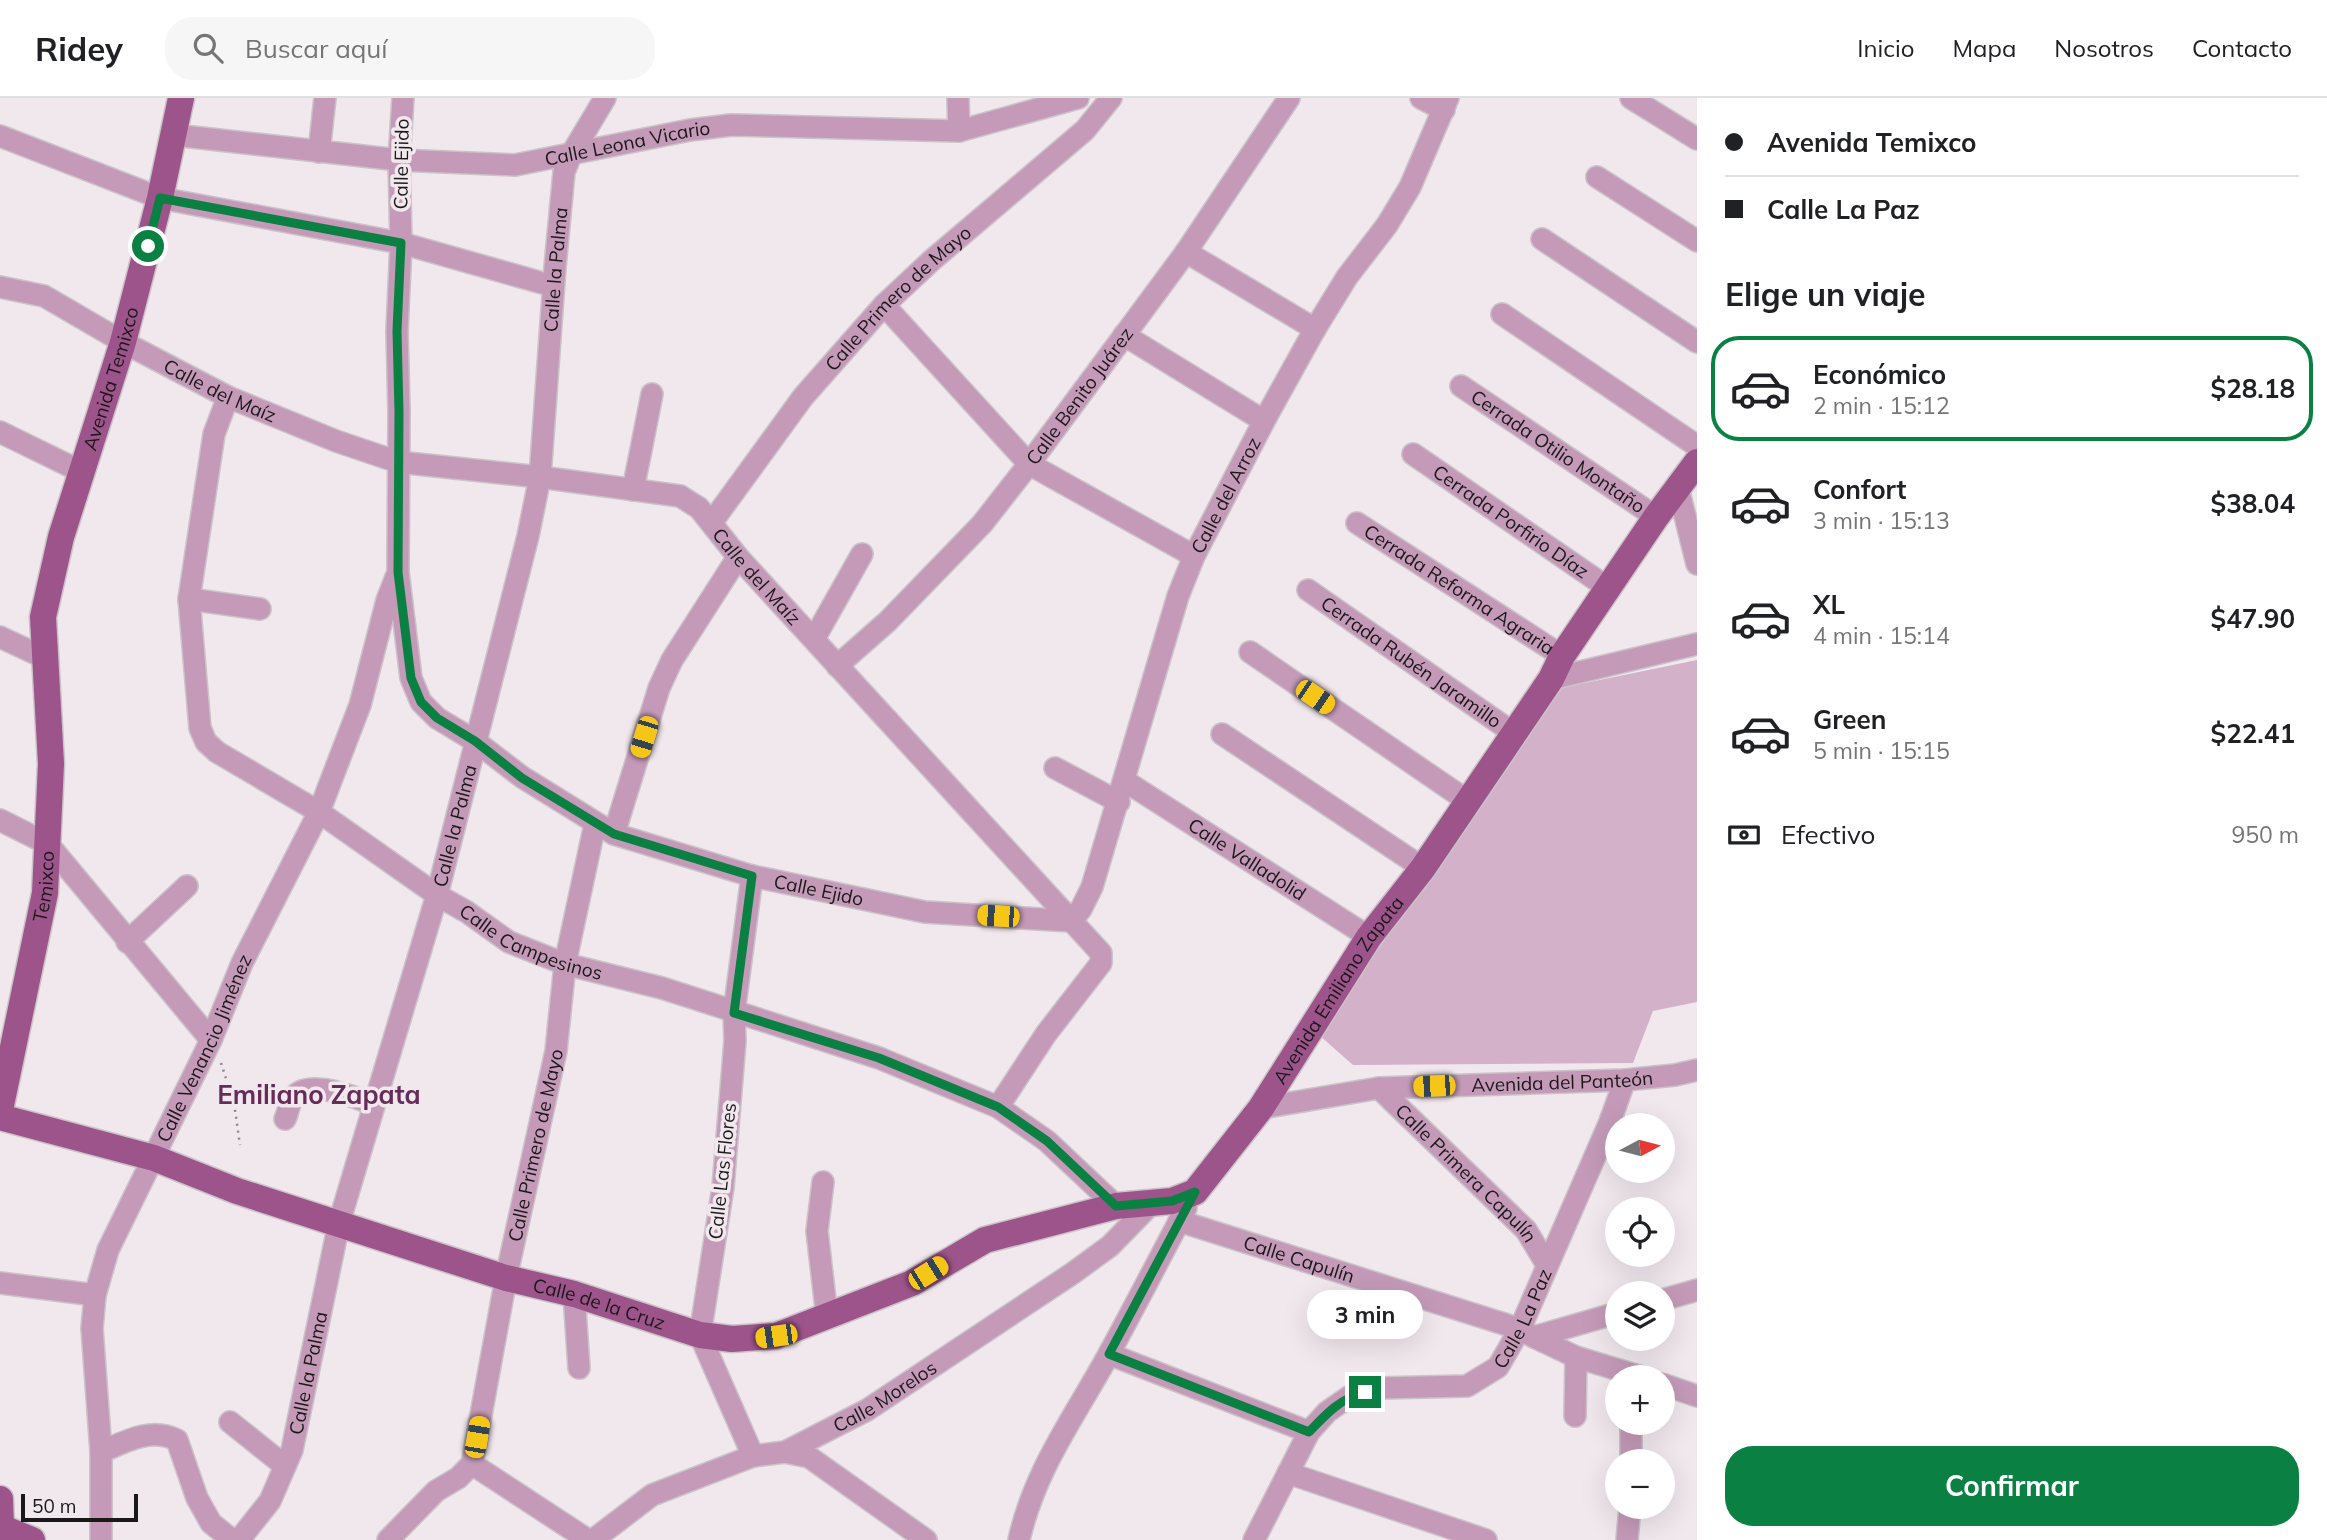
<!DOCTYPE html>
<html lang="es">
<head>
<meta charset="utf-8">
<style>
  :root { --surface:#fff; --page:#f6f6f6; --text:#202124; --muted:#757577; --line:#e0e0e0; --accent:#0b8043 }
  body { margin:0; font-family:Mulish,sans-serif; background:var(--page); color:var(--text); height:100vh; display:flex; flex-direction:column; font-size:26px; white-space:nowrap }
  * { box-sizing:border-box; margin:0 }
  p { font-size:23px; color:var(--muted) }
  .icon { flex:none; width:38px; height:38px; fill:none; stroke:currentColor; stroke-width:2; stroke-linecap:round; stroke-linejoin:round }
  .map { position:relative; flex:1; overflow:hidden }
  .panel { display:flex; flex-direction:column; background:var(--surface); width:630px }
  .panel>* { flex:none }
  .top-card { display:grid; align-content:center; height:154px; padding:0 28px; background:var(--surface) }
  .needle { width:46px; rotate:83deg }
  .fabs { position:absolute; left:1605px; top:1015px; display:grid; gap:14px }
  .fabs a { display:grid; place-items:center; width:70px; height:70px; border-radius:50%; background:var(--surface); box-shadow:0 7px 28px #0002; font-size:35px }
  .scale { position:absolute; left:21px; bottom:18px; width:117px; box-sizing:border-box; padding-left:7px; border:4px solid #1b181a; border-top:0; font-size:19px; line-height:24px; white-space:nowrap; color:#1b181a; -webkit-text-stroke:5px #f1e8ee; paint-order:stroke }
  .end { position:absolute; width:32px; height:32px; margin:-16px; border:9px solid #0b8043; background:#fff; box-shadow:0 0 0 4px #fff }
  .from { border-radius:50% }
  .bubble { position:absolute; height:49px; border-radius:24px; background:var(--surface); box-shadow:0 7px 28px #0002; font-size:23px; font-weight:700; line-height:49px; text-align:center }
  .car { position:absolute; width:21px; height:42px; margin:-21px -10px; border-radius:9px; box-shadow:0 0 5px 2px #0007; background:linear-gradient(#f5c518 24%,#345 0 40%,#f5c518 0 76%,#345 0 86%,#f5c518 0) }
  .top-card b { display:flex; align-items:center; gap:24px; height:66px; font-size:26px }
  .top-card b+b { border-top:2px solid var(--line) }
  .top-card i { width:18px; height:18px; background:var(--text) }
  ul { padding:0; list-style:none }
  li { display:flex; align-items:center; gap:21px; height:105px; margin:0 14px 10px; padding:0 14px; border:4px solid transparent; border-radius:28px }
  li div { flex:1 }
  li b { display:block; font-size:26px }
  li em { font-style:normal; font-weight:700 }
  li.active { border-color:var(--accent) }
  li>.icon { width:63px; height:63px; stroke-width:1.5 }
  h2 { padding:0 28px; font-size:32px; line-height:84px }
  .pay { display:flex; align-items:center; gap:18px; height:77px; padding:0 28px; font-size:26px }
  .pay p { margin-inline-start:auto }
  .primary-button { display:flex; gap:14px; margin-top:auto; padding:14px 28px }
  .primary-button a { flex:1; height:80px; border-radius:28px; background:var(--accent); color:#fff; font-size:28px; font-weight:700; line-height:80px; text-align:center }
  header { display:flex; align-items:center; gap:42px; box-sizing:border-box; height:98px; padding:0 35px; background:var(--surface); border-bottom:2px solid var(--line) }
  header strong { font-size:33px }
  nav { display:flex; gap:38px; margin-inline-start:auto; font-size:24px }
  .search { width:490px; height:63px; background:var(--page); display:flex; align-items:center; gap:18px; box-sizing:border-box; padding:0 24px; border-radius:28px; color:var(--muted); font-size:26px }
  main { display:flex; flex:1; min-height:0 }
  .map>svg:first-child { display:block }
  .green { fill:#d3b1c8 }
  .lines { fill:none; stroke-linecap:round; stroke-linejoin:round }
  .minor-casing { stroke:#cac3c8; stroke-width:24 }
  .major-casing { stroke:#cac3c8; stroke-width:29 }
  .path { stroke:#8d878b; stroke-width:2.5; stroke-dasharray:2 5; stroke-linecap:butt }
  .minor { stroke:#c49ab8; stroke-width:21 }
  .major { stroke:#9d548b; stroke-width:26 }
  .route { stroke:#0b8043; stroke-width:9 }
  .labels { text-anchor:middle; stroke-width:7; stroke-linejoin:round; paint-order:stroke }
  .street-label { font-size:19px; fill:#1b181a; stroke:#f1e8ee }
  .district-label { font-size:26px; font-weight:bold; fill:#652c58; stroke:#f1e8ee }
</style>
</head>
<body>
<header>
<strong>Ridey</strong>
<div class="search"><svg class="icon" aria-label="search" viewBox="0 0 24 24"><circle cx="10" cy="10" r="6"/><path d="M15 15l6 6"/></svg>Buscar aquí</div>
<nav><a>Inicio</a><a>Mapa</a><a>Nosotros</a><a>Contacto</a></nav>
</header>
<main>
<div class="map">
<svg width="1697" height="1442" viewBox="0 0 1697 1442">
  <rect width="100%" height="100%" fill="#f1e8ee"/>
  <!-- green -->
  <path class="green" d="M1697 562V904L1653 913 1633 965 1353 967 1319 937 1439 763 1551 592Z"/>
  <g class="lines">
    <!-- minor casing -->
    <g class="minor-casing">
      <g id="minor">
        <path id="s1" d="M403 0 399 62 401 145 397 233 399 314 398 474 411 580 421 604 437 620 475 643 522 679 614 736 752 778 925 814 1071 823 1081 811 1092 789 1178 498 1194 458 1264 323 1315 231 1347 179 1387 127 1410 89 1448 0"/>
        <path d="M958 0 959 33"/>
        <path d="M1421 0 1444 12"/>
        <path d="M1631 0 1697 41"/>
        <path id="s2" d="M174 37 399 62 515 67 690 32 731 27 959 33 1078 0"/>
        <path d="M0 38 160 100 401 145 553 188"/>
        <path d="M319 54 325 0"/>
        <path d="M1597 79 1697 143"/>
        <path d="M1542 141 1697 244"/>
        <path d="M1186 154 1315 231"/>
        <path id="s3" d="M0 189 44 198 123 244 228 299 336 343 398 364 540 379 680 398 699 410 738 459 1101 855V865L1046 936 998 1009"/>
        <path d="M884 207 1029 366 1194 458"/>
        <path d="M1502 216 1697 348"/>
        <path d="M1124 237 1264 323"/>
        <path id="s4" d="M1461 288 1656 419"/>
        <path id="s5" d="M228 299 214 336 189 501 200 630 206 644 217 654 319 714 437 797 467 814 509 844 565 866 662 890 879 960 998 1009 1047 1043 1116 1108"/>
        <path d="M0 334 82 374"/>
        <path id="s6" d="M1413 356 1608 490"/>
        <path d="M1678 390 1697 466"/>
        <path d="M633 392 652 296"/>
        <path id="s7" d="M712 424 803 299 884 207 931 163 1085 32 1111 0"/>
        <path id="s8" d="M1357 425 1562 558"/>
        <path id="s9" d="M1308 492 1515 636"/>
        <path d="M189 501 260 511"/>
        <path d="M0 539 45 560"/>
        <path d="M814 541 862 456"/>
        <path d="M1250 554 1469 704"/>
        <path id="s10" d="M837 568 888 523 982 426 1029 366 1186 154 1289 0"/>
        <path d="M1551 581 1697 546"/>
        <path d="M1222 636 1423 770"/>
        <path d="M1055 670 1119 704"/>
        <path id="s11" d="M1125 683 1369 839"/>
        <path d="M0 722 48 746 211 942"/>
        <path d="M614 736 659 590 672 562 738 459"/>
        <path d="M752 778 734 915 735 943 723 1089 700 1237 753 1358"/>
        <path d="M127 844 187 788"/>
        <path id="s12" d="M1379 990 1526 1132 1547 1167"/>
        <path id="s13" d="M1261 1010 1379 990 1625 982 1675 977 1697 972"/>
        <path d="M285 1021C288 1015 289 1005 293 1000 307 979 355 1000 374 1006"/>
        <path d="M823 1084 817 1133 827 1219"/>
        <path id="s14" d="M1179 1123 1520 1231 1534 1239 1617 1215"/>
        <path d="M0 1185 95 1197"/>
        <path d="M574 1196 579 1270"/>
        <path d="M1662 1202 1697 1192"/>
        <path d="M1534 1239 1576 1259 1642 1279"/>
        <path d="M1109 1256 1309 1334"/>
        <path d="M1662 1286 1697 1298"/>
        <path d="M1575 1318 1576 1259"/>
        <path d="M230 1324 285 1368"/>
        <path d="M1631 1325V1363"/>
        <path d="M101 1354C126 1343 151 1329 177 1342L197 1400 211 1425 232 1442"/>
        <path d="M785 1354 809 1359 926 1442"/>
        <path d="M472 1366 588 1442"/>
        <path d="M1288 1375 1486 1442"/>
        <path id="s15" d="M101 1442V1354L92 1230 95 1197 108 1152 211 942 242 865 319 714 360 607 387 502 396 479"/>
        <path id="s16" d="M239 1442 270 1403 292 1352 339 1125 437 797 528 438 540 379 555 169 564 74 571 57 605 0"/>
        <path id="s17" d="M388 1442 436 1393 458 1380 472 1366 506 1180 556 953 565 866 595 726"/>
        <path id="s18" d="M593 1442 652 1397 753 1358 785 1354 867 1312 1073 1175 1110 1148 1150 1107"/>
        <path d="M1019 1442C1035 1370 1076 1317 1110 1254 1136 1206 1161 1158 1186 1110"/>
        <path id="s19" d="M1254 1442 1309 1334 1327 1314 1350 1298 1380 1290 1467 1288 1498 1269 1520 1231 1609 1026 1625 982"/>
        <path d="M1627 1442 1630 1409"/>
      </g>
    </g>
    <!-- major casing -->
    <g class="major-casing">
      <g id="major">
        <path id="s20" d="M0 1012 45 795 51 666 43 519 61 439 123 244 160 100 181 0"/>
        <path id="s21" d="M0 1019 154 1060 237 1093 506 1180 574 1196 700 1237 732 1241 776 1238 912 1185 985 1142 1116 1108 1172 1103 1195 1094 1261 1010 1369 839 1423 770 1551 581 1562 558 1656 419 1697 364"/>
        <path d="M0 1401 1 1429"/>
        <path d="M0 1429 32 1442"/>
      </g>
    </g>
    <!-- path -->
    <path class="path" d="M221 965 234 1005 240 1047"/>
    <!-- minor -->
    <use href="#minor" class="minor"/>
    <!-- major -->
    <use href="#major" class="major"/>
  </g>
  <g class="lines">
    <!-- route -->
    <path class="route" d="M148 148 160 100 401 145 397 233 399 314 398 474 411 580 421 604 437 620 475 643 522 680 614 736 752 778 734 915 879 960 998 1009 1047 1043 1116 1108 1172 1103 1195 1094 1109 1256 1309 1334C1326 1316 1341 1300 1365 1294"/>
  </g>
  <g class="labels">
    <!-- street labels -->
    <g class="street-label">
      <text dy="7" stroke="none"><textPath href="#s2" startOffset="457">Calle Leona Vicario</textPath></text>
      <text transform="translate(401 66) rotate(-89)" y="7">Calle Ejido</text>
      <text dy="7" stroke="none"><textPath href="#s16" startOffset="1318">Calle la Palma</textPath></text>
      <text dy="7" stroke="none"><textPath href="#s7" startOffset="292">Calle Primero de Mayo</textPath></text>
      <text dy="7" stroke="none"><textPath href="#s20" startOffset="746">Avenida Temixco</textPath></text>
      <text dy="7" stroke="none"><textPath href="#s3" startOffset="245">Calle del Maíz</textPath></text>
      <text dy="7" stroke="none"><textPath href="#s10" startOffset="364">Calle Benito Juárez</textPath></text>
      <text dy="7" stroke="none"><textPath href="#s4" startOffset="117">Cerrada Otilio Montaño</textPath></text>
      <text dy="7" stroke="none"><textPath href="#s1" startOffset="1764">Calle del Arroz</textPath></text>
      <text dy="7" stroke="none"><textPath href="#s6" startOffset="119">Cerrada Porfirio Díaz</textPath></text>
      <text dy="7" stroke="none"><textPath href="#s3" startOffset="833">Calle del Maíz</textPath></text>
      <text dy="7" stroke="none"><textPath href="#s8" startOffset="122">Cerrada Reforma Agraria</textPath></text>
      <text dy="7" stroke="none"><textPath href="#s9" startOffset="126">Cerrada Rubén Jaramillo</textPath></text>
      <text dy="7" stroke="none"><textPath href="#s16" startOffset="751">Calle la Palma</textPath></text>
      <text dy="7" stroke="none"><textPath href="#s11" startOffset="145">Calle Valladolid</textPath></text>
      <text dy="7" stroke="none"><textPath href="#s20" startOffset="228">Temixco</textPath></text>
      <text dy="7" stroke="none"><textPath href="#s1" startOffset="1054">Calle Ejido</textPath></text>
      <text dy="7" stroke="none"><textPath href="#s5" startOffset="735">Calle Campesinos</textPath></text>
      <text dy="7" stroke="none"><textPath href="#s21" startOffset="1505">Avenida Emiliano Zapata</textPath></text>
      <text dy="7" stroke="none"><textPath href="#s15" startOffset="516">Calle Venancio Jiménez</textPath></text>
      <text dy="7" stroke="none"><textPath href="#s13" startOffset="303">Avenida del Panteón</textPath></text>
      <text dy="7" stroke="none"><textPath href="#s17" startOffset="439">Calle Primero de Mayo</textPath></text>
      <text transform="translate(722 1073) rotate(-84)" y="7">Calle Las Flores</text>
      <text dy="7" stroke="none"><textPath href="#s12" startOffset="122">Calle Primera Capulín</textPath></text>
      <text dy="7" stroke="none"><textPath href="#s14" startOffset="126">Calle Capulín</textPath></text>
      <text dy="7" stroke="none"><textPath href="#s21" startOffset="628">Calle de la Cruz</textPath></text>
      <text dy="7" stroke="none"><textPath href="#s19" startOffset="385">Calle La Paz</textPath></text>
      <text dy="7" stroke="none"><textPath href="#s16" startOffset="184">Calle la Palma</textPath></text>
      <text dy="7" stroke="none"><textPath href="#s18" startOffset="329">Calle Morelos</textPath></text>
    </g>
    <!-- district labels -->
    <g class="district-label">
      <text x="319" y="1006">Emiliano Zapata</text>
    </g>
  </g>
</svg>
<div class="fabs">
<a><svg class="needle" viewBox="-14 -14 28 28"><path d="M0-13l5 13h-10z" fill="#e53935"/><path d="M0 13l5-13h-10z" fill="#757577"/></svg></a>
<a><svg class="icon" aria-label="locate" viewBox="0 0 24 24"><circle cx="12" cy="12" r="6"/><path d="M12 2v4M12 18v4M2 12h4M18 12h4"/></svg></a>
<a><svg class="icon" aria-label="layers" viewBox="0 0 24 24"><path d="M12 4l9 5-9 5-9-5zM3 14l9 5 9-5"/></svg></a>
<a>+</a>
<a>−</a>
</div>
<div class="scale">50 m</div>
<i class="end from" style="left:148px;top:148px"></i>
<i class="end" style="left:1365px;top:1294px"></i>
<div class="bubble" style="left:1307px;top:1192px;width:116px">3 min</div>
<i class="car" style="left:1315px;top:599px;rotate:124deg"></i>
<i class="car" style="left:644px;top:639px;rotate:197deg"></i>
<i class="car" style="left:998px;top:818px;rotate:274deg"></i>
<i class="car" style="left:1434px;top:988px;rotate:268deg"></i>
<i class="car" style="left:928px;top:1175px;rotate:58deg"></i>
<i class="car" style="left:776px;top:1238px;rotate:262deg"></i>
<i class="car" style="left:477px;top:1339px;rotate:10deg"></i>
</div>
<section class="panel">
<div class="top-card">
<b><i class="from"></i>Avenida Temixco</b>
<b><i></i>Calle La Paz</b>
</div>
<h2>Elige un viaje</h2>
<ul>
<li class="active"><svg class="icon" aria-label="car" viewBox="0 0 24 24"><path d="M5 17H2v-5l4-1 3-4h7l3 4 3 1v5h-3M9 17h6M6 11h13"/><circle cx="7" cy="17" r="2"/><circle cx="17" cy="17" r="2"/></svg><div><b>Económico</b><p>2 min · 15:12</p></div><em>$28.18</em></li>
<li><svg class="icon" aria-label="car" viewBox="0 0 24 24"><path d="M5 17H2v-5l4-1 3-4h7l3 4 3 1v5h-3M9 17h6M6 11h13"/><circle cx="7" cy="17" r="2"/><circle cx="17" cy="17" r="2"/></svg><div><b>Confort</b><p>3 min · 15:13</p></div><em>$38.04</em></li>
<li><svg class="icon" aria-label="car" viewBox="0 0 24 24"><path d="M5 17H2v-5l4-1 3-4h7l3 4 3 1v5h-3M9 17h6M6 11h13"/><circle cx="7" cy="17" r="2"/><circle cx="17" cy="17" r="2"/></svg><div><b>XL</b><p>4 min · 15:14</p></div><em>$47.90</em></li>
<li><svg class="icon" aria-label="car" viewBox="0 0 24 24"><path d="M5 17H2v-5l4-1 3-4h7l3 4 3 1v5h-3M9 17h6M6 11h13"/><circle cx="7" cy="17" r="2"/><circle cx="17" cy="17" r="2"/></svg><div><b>Green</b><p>5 min · 15:15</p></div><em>$22.41</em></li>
</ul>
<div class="pay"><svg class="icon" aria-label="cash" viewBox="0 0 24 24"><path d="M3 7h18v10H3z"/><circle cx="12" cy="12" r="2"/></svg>Efectivo<p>950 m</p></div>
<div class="primary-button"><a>Confirmar</a></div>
</section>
</main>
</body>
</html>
